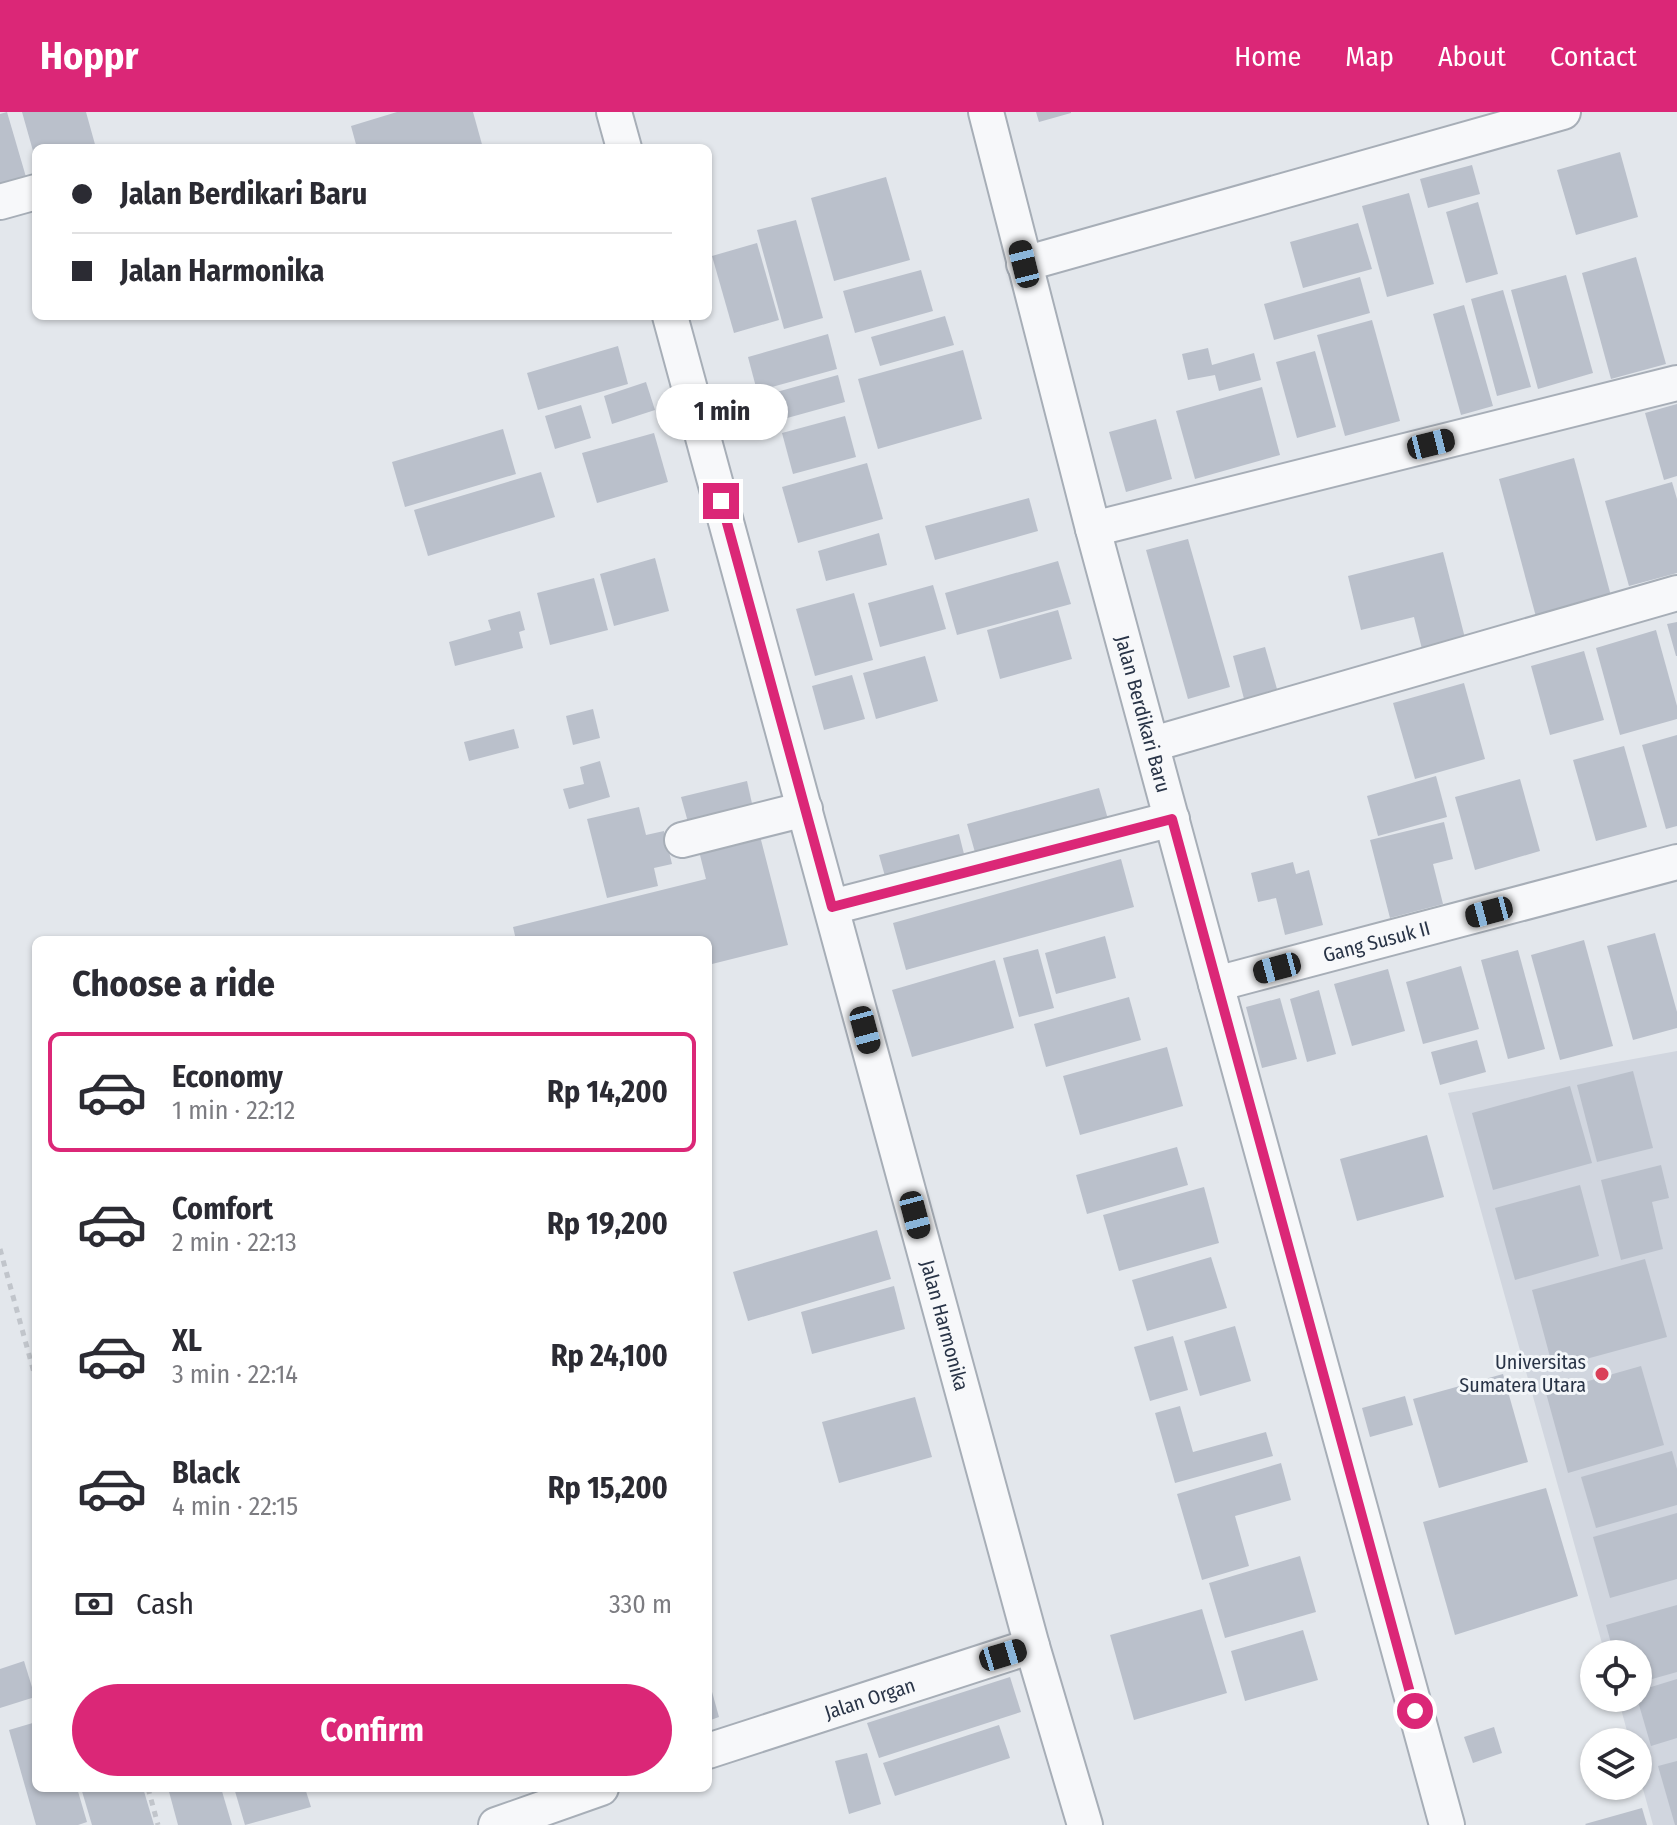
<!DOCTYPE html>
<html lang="en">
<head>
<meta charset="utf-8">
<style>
  :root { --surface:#fff; --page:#f7f7f7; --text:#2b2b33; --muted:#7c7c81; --line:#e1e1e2; --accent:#db2777 }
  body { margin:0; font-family:"Fira Sans Condensed",sans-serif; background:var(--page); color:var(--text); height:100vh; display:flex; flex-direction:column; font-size:30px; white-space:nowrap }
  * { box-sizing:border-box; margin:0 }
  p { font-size:26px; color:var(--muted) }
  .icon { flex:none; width:44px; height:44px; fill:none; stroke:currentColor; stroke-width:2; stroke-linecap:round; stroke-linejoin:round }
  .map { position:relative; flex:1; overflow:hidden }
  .side { position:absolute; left:32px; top:824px; width:680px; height:856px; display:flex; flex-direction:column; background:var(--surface); border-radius:12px; box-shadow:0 2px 6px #0004 }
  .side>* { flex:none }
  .banner { position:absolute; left:32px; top:32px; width:680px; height:176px; border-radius:12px; box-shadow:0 2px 6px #0004; display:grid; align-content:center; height:176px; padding:0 40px; background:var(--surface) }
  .fabs { position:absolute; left:1580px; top:1528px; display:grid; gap:16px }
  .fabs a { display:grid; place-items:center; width:72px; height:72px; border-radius:50%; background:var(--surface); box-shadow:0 2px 6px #0004; font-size:40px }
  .end { position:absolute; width:36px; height:36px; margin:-18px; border:10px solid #db2777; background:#fff; box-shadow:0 0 0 4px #fff }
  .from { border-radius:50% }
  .bubble { position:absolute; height:56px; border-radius:28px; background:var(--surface); box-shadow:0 2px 6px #0004; font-size:26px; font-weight:700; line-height:56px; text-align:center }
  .car { position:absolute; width:24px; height:48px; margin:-24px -12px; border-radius:10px; box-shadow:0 0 6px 2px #0007; background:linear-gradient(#222 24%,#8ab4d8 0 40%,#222 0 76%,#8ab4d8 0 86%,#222 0) }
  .banner b { display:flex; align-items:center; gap:28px; height:76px; font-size:30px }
  .banner b+b { border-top:2px solid var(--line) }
  .banner i { width:20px; height:20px; background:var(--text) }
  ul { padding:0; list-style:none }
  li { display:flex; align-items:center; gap:24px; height:120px; margin:0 16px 12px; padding:0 24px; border:4px solid transparent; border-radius:12px }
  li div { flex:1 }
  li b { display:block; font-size:30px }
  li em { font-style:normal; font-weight:700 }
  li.on { border-color:var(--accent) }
  li>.icon { width:72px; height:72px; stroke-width:1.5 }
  h2 { padding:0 40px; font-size:36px; line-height:96px }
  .pay { display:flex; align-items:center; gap:20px; height:88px; padding:0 40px; font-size:30px }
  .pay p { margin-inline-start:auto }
  .action { display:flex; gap:16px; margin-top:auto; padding:16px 40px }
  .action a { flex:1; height:92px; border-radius:48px; background:var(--accent); color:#fff; font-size:32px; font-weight:700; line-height:92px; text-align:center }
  header { display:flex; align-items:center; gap:48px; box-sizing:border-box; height:112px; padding:0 40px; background:var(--accent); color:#fff }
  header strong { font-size:38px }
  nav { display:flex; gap:44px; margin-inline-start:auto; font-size:28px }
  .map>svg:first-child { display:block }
  .built { fill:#d1d6df }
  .building { fill:#bac0cb }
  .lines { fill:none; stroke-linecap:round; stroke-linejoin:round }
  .minor-casing { stroke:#a7aeb7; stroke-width:38 }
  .path { stroke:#c1c5cb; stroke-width:5; stroke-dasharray:6 6; stroke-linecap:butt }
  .minor { stroke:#f7f8fa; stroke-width:34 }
  .route { stroke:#db2777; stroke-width:10 }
  .poi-dot { fill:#da4059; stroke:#f3f6f9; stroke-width:3 }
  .labels { text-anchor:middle; stroke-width:6; stroke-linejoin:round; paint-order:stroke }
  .street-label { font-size:20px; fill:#293447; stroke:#f3f6f9 }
  .poi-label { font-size:20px; fill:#293447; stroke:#f3f6f9; text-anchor:end }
</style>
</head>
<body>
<header>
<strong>Hoppr</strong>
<nav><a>Home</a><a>Map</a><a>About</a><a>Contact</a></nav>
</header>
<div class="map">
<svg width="1677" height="1713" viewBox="0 0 1677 1713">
  <rect width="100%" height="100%" fill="#e3e7ec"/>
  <!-- built -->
  <path class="built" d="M1677 939V1713H1653L1638 1659V1630H1630L1618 1586H1638V1542H1605L1448 981Z"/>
  <!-- building -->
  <g class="building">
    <path d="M7 0 26 65 0 72V2Z"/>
    <path d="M22 0H86L96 36H36L35 46Z"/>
    <path d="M397 0H473L483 36H357L351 14Z"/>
    <path d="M1036 0H1071V1L1039 10Z"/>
    <path d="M1620 40 1638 105 1576 123 1557 58Z"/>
    <path d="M1472 53 1480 82 1428 96 1420 67Z"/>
    <path d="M886 65 910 148 834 169 811 86Z"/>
    <path d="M1409 81 1434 172 1387 185 1362 94Z"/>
    <path d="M1478 90 1498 162 1466 171 1446 100Z"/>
    <path d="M796 108 823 206 784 217 757 118Z"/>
    <path d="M1358 111 1372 157 1303 176 1290 130Z"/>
    <path d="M757 131 779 208 734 221 712 144Z"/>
    <path d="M1636 145 1666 252 1611 267 1582 161Z"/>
    <path d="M921 158 933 199 855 221 843 179Z"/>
    <path d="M1566 163 1593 261 1538 277 1511 178Z"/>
    <path d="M1360 165 1370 201 1274 228 1264 192Z"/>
    <path d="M1503 178 1531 275 1497 284 1471 187Z"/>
    <path d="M1464 193 1493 294 1461 303 1433 202Z"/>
    <path d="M945 204 954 233 880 254 871 225Z"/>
    <path d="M1372 208 1400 309 1345 324 1317 223Z"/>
    <path d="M828 222 837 257 757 279 748 245Z"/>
    <path d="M618 234 628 272 538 298 527 261Z"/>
    <path d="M1208 236 1212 253 1254 241 1261 268 1219 279 1215 263 1188 268 1182 242Z"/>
    <path d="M963 238 982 307 878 337 858 267Z"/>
    <path d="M1315 239 1336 315 1297 326 1276 250Z"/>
    <path d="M838 263 845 290 780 308 773 281Z"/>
    <path d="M646 270 655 298 612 312 604 284Z"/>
    <path d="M1262 275 1280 343 1195 367 1176 299Z"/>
    <path d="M1677 292V364L1664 368 1645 301Z"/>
    <path d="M581 293 591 326 555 337 545 304Z"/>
    <path d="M845 304 856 345 793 362 782 321Z"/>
    <path d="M1156 307 1172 367 1126 380 1109 320Z"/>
    <path d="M503 317 516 362 405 395 392 350Z"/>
    <path d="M654 321 668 370 597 391 582 341Z"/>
    <path d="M1574 346 1614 495 1539 516 1499 367Z"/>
    <path d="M867 351 883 407 798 431 782 375Z"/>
    <path d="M541 360 555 405 428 444 414 398Z"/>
    <path d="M1672 370 1677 387V461L1629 474 1605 389Z"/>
    <path d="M1029 386 1038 419 935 448 925 414Z"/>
    <path d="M879 421 887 453 826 469 818 439Z"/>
    <path d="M1188 427 1230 575 1188 587 1146 438Z"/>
    <path d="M1443 440 1465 526 1422 537 1414 505 1361 518 1348 464Z"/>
    <path d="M655 446 669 499 614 514 600 462Z"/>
    <path d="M1058 449 1071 492 957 523 945 481Z"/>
    <path d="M594 466 608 518 550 533 537 481Z"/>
    <path d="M933 473 946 517 880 535 868 491Z"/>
    <path d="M854 481 873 548 815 564 796 497Z"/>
    <path d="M1058 498 1072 547 1000 567 987 518Z"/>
    <path d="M520 499 525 518 519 520 523 536 455 554 449 530 491 518 488 508Z"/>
    <path d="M1677 510V544H1676L1667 512Z"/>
    <path d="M1656 518 1677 594V607L1620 623 1596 536Z"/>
    <path d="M1265 535 1277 577 1244 587 1233 544Z"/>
    <path d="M1584 539 1604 608 1550 623 1531 554Z"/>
    <path d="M925 544 938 589 876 607 863 561Z"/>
    <path d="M852 563 865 607 824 618 812 574Z"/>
    <path d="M1464 571 1485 647 1415 667 1393 591Z"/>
    <path d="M593 597 600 626 573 633 566 604Z"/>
    <path d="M514 617 519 636 469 649 464 630Z"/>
    <path d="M1677 623V714L1666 717 1642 633Z"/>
    <path d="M1624 634 1647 715 1596 729 1573 648Z"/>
    <path d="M600 649 610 685 569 697 563 677 584 672 580 655Z"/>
    <path d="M1436 664 1447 705 1378 724 1367 684Z"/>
    <path d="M1520 667 1540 739 1475 758 1455 685Z"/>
    <path d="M747 669 755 705 691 721 681 685Z"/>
    <path d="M1099 676 1110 714 978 751 967 712Z"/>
    <path d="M639 695 646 723 664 719 672 752 654 756 658 774 607 786 587 707Z"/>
    <path d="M1444 710 1453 747 1433 752 1443 792 1390 806 1370 728Z"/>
    <path d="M959 722 967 754 888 775 879 743Z"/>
    <path d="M760 724 788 833 708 853V828H516L513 815 706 767 699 739Z"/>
    <path d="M1121 747 1134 795 906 858 893 811Z"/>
    <path d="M1293 750 1296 762 1309 758 1323 813 1285 823 1276 786 1258 790 1251 761Z"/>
    <path d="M1655 821 1677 900V916L1633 928 1607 834Z"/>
    <path d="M1105 824 1116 866 1056 882 1045 841Z"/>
    <path d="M1584 828 1613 934 1560 948 1531 843Z"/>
    <path d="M1038 837 1054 896 1019 905 1003 846Z"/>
    <path d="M1518 838 1545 937 1508 947 1481 848Z"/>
    <path d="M995 848 1014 916 912 945 892 878Z"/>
    <path d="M1461 854 1479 917 1423 932 1406 870Z"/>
    <path d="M1388 857 1405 919 1352 934 1334 872Z"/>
    <path d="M1319 878 1336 942 1307 950 1290 887Z"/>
    <path d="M1129 885 1141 928 1046 955 1034 912Z"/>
    <path d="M1280 886 1297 947 1262 956 1246 895Z"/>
    <path d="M1477 928 1486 960 1440 973 1431 940Z"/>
    <path d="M1167 935 1183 994 1080 1023 1063 964Z"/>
    <path d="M1633 959 1653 1036 1597 1050 1577 973Z"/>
    <path d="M1570 974 1592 1051 1493 1078 1472 1001Z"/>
    <path d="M1427 1023 1444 1085 1357 1109 1340 1047Z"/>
    <path d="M1177 1035 1188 1073 1087 1102 1076 1063Z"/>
    <path d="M1661 1053 1669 1086 1652 1090 1663 1137 1621 1148 1601 1068Z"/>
    <path d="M1580 1073 1599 1144 1515 1168 1495 1096Z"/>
    <path d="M1204 1075 1219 1131 1119 1159 1103 1103Z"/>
    <path d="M877 1118 891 1167 748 1209 733 1160Z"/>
    <path d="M1211 1145 1227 1196 1147 1219 1132 1168Z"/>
    <path d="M1645 1147 1667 1225 1553 1256 1532 1178Z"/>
    <path d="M894 1174 905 1217 812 1242 801 1200Z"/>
    <path d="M1235 1214 1251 1269 1200 1284 1184 1229Z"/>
    <path d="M1173 1224 1188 1278 1150 1289 1134 1235Z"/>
    <path d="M1641 1254 1664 1333 1568 1361 1546 1281Z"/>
    <path d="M1503 1262 1528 1350 1439 1376 1413 1287Z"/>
    <path d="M1405 1284 1413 1313 1370 1325 1362 1296Z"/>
    <path d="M915 1285 932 1345 839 1371 822 1310Z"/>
    <path d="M1180 1294 1193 1340 1266 1320 1273 1344 1175 1371 1155 1301Z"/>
    <path d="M1672 1339 1677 1357V1393L1596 1416 1581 1365Z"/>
    <path d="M1281 1351 1291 1388 1235 1404 1249 1454 1202 1468 1177 1382Z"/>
    <path d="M1546 1376 1578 1484 1455 1523 1423 1410Z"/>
    <path d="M1677 1401V1467L1610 1486 1593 1425Z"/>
    <path d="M1300 1444 1316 1500 1225 1526 1209 1471Z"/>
    <path d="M1677 1493V1560L1638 1571V1542H1614L1606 1513Z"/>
    <path d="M1202 1497 1227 1581 1134 1608 1110 1523Z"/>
    <path d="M1303 1518 1318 1568 1245 1589 1231 1539Z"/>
    <path d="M24 1549 35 1585 0 1596V1557Z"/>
    <path d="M1010 1565 1021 1600 879 1646 867 1611Z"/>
    <path d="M1677 1567V1626L1651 1634 1637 1586 1638 1579Z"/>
    <path d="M709 1569 719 1605 708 1609V1570Z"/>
    <path d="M36 1610V1676H77L87 1710 78 1713H36L9 1618Z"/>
    <path d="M999 1613 1010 1646 895 1684 883 1651Z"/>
    <path d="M1494 1615 1502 1641 1473 1651 1464 1625Z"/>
    <path d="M867 1641 881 1692 849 1702 835 1649Z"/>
    <path d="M1677 1649V1713H1675L1658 1654Z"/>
    <path d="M81 1676H143L154 1713H92Z"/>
    <path d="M168 1676H221L232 1713H178Z"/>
    <path d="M234 1676H305L311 1695 245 1713Z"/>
    <path d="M1642 1696 1647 1713H1586L1585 1712Z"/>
  </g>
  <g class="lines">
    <!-- minor casing -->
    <g class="minor-casing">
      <g id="minor">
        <path d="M614 0 624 36"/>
        <path id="s1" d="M986 0 1093 417 1216 872 1447 1713"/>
        <path d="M0 90 36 80"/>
        <path d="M1024 152 1563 0"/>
        <path id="s2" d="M670 204 1032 1534 1085 1713"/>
        <path d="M1093 417 1677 271"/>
        <path d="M1153 632 1677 481"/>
        <path d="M682 728 805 697"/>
        <path d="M832 795 1172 707"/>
        <path id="s3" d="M1216 872 1677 750"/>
        <path id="s4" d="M708 1639 1032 1534"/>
        <path d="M496 1713 601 1676"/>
      </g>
    </g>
    <!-- path -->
    <g class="path">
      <path d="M0 1137 36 1268"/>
      <path d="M148 1676 158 1713"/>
    </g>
    <!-- minor -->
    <use href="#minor" class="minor"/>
  </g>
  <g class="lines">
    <!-- route -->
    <path class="route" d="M721 389 832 795 1172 707 1415 1599"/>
  </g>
  <!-- markers -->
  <circle class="poi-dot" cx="1602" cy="1262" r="8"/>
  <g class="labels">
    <!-- street labels -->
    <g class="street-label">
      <text dy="7" stroke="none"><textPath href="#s1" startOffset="622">Jalan Berdikari Baru</textPath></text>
      <text dy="7" stroke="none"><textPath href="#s3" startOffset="166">Gang Susuk II</textPath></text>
      <text dy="7" stroke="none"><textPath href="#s2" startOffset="1046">Jalan Harmonika</textPath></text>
      <text dy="7" stroke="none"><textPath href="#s4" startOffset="170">Jalan Organ</textPath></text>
    </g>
    <!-- poi labels -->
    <g class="poi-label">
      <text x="1586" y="1257">Universitas<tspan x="1586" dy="23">Sumatera Utara</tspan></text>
    </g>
  </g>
</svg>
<div class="fabs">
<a><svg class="icon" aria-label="locate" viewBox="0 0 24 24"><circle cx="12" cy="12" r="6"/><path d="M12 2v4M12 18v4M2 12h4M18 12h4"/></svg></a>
<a><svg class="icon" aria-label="layers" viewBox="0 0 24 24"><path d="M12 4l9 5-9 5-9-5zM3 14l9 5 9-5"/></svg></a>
</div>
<i class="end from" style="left:1415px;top:1599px"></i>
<i class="end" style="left:721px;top:389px"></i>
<div class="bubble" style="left:656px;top:272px;width:132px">1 min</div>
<i class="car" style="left:1024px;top:152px;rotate:346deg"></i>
<i class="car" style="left:1431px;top:332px;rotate:76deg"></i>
<i class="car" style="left:1489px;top:800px;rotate:255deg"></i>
<i class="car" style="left:1277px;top:856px;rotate:255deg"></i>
<i class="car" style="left:865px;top:918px;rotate:165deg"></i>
<i class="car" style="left:915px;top:1103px;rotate:165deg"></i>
<i class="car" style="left:1003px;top:1543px;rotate:73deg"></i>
<div class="banner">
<b><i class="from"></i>Jalan Berdikari Baru</b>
<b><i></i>Jalan Harmonika</b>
</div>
<section class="side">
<h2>Choose a ride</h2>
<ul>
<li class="on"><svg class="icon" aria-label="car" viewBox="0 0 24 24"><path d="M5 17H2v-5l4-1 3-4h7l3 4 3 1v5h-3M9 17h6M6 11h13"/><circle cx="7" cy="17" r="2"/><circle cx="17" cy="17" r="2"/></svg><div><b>Economy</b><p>1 min · 22:12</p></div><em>Rp 14,200</em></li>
<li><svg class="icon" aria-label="car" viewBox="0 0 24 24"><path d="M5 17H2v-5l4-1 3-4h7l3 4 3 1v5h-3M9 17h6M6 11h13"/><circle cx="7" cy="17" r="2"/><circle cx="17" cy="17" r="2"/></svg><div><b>Comfort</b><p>2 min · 22:13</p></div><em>Rp 19,200</em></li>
<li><svg class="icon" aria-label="car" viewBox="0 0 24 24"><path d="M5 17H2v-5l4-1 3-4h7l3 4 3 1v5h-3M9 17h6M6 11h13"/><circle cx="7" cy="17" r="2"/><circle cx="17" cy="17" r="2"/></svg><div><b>XL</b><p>3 min · 22:14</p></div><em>Rp 24,100</em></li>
<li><svg class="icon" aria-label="car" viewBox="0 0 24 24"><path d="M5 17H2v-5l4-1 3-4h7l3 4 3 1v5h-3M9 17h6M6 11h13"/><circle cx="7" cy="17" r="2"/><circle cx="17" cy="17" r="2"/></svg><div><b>Black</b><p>4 min · 22:15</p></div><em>Rp 15,200</em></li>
</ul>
<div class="pay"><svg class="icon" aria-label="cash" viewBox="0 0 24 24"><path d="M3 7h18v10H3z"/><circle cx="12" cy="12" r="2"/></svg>Cash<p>330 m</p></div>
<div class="action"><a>Confirm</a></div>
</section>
</div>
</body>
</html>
